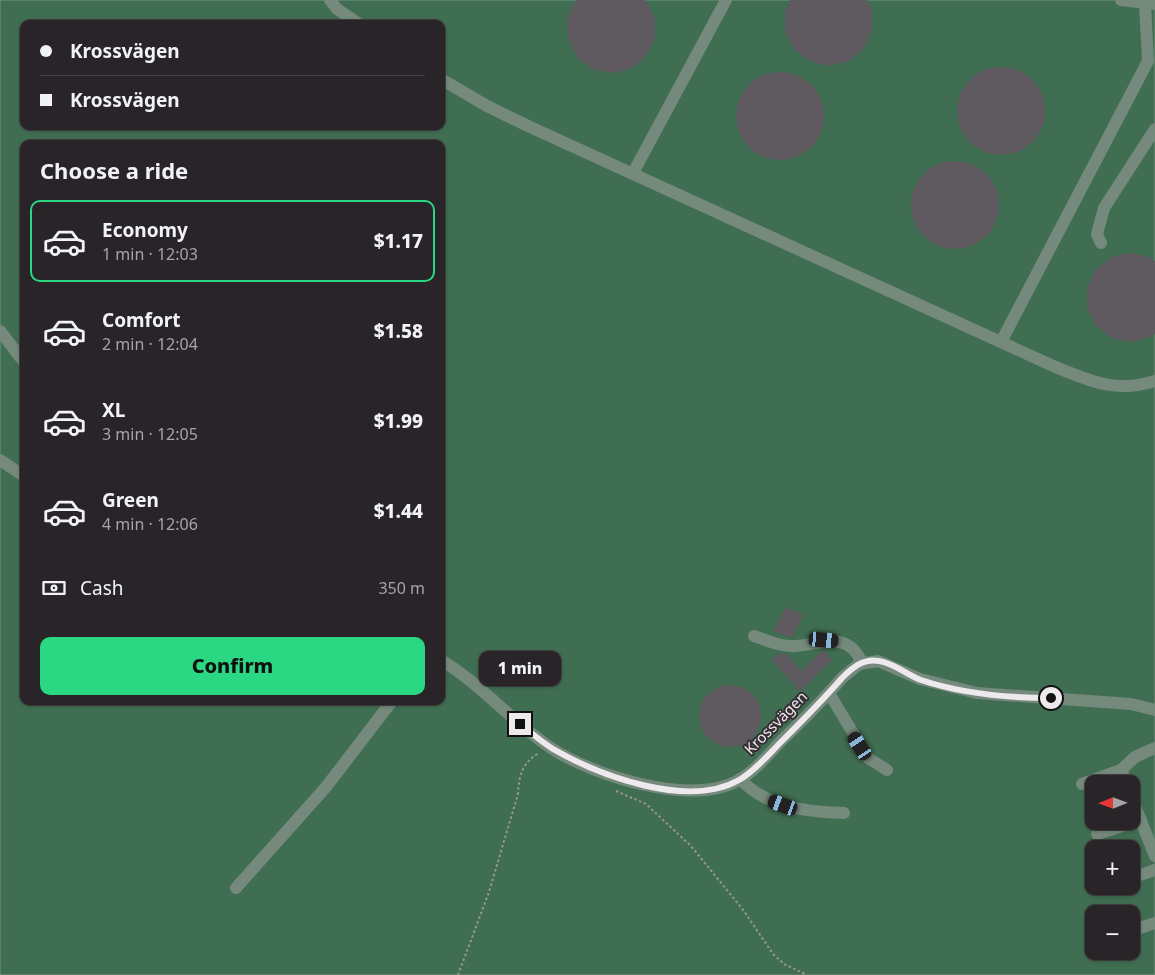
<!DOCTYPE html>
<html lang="en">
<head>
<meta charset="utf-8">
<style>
  :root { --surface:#282428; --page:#302c30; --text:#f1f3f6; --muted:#a5a4a8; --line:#444145; --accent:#2ad884 }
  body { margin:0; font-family:"Noto Sans",sans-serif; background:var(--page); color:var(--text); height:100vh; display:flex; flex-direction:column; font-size:19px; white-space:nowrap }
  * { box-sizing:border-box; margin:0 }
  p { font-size:16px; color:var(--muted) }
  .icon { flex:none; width:28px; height:28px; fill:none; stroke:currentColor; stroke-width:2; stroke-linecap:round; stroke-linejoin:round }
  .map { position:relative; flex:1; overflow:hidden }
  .side { position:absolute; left:20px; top:140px; width:425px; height:565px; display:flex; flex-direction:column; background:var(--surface); border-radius:10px; box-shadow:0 1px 4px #0004,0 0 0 1px var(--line) }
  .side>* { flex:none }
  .top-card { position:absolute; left:20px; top:20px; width:425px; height:110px; border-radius:10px; box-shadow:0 1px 4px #0004,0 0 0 1px var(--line); display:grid; align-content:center; height:110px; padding:0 20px; background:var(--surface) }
  .needle { width:32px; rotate:269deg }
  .tools { position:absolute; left:1085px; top:775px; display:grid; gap:10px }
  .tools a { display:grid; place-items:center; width:55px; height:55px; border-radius:10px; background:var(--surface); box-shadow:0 1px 4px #0004,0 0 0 1px var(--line); font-size:25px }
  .end { position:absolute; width:22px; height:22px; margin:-11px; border:6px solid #ede9ed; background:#111; box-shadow:0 0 0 2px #111 }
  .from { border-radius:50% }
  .bubble { position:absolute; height:35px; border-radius:10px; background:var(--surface); box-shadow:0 1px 4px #0004,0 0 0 1px var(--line); font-size:16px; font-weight:800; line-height:35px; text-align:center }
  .car { position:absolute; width:15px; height:30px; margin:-15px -8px; border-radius:6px; box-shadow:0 0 4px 1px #0007; background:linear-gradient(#222 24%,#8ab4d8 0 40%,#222 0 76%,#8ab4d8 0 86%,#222 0) }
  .top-card b { display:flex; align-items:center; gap:18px; height:48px; font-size:19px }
  .top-card b+b { border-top:1px solid var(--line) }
  .top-card i { width:12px; height:12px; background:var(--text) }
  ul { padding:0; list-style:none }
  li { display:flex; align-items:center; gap:15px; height:82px; margin:0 10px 8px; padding:0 10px; border:2px solid transparent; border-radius:10px }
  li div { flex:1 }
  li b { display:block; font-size:19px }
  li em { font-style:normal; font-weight:800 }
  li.current { border-color:var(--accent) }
  li>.icon { width:45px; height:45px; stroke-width:1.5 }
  h2 { padding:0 20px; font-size:22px; line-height:60px }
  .pay { display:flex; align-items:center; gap:12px; height:55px; padding:0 20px; font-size:19px }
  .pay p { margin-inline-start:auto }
  .cta { display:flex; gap:10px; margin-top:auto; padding:10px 20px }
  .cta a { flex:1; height:58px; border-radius:10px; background:var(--accent); color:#111; font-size:20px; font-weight:800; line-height:58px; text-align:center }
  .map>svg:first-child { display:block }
  .water { fill:#406e52; stroke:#749380; fill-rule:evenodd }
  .building { fill:#5f5960 }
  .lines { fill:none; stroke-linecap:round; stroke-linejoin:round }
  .path { stroke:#989498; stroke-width:2; stroke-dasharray:2.5 2.5; stroke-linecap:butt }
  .minor { stroke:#75897c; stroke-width:12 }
  .route { stroke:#ede9ed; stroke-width:6 }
  .labels { text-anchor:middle; stroke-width:4; stroke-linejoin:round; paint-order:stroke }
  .street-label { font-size:15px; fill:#ede9ed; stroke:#363036 }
</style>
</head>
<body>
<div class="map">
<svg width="1155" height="975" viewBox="0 0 1155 975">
  <rect width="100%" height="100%" fill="#363036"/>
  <!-- water -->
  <path class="water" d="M0 0H1155V975H0ZM24 24H441V126H24ZM24 144H441V701H24ZM1094 784H1131V821H1094ZM1094 849H1131V886H1094ZM1094 914H1131V951H1094Z"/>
  <!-- building -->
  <g class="building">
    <path d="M576 0H645L655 18V38L646 56 631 69 612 73 592 69 577 57 568 39 567 19Z"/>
    <path d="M790 0H867L872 10V30L864 48 849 61 829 66 810 61 794 49 785 32V12Z"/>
    <circle cx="1001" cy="111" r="44"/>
    <circle cx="780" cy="116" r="44"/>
    <circle cx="955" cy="205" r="44"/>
    <path d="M1130 253 1149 257 1155 261V334L1151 337 1131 342 1112 338 1096 326 1087 308V288L1095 270 1111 257Z"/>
    <path d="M786 607 803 615 792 638 773 631Z"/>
    <path d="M823 650 832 660 800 691 771 660 779 653 786 654 801 671Z"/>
    <circle cx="730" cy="716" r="31"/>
  </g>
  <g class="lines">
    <!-- path -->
    <g class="path">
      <path d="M616 791 646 804 691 846 744 911 773 954 784 964 807 975"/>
      <path d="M458 975 489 892 518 794C519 775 522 763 539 753"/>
    </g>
    <!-- minor -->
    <g class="minor">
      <path d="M330 0 337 9 359 24"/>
      <path d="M1121 0 1155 4"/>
      <path d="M441 79 487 106 528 126 1051 365C1087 380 1116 394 1155 381"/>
      <path d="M633 173 726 0"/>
      <path d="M1101 243 1097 234 1104 208 1155 129"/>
      <path d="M0 331 24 362"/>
      <path d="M1001 342 1148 61 1145 4"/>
      <path d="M0 460 24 476"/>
      <path d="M754 636C768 641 782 647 796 646 822 644 848 630 862 663"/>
      <path d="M441 660C481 684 512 722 551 748 594 776 692 807 739 780 755 771 769 754 781 741 802 721 823 700 842 678L859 664 878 661 920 679 977 693 1131 704 1155 710"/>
      <path d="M829 693 868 758 887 770"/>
      <path d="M740 779C767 808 808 812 844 813"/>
      <path d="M1082 784 1121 770"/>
      <path d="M1127 784 1121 770 1135 757 1155 748"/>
      <path d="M1131 796 1155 856"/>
      <path d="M1097 834 1141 820"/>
      <path d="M1131 878 1155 870"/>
      <path d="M236 888 326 787 392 701"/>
      <path d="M1137 929 1155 923"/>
    </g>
  </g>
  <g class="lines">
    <!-- route -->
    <path class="route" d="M520 724C531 733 542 742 553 749 600 776 688 809 739 780 755 771 769 754 781 742 802 721 823 700 842 678 852 668 863 658 879 661 894 663 907 675 921 680 963 694 1007 698 1051 698"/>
  </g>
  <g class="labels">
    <!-- street labels -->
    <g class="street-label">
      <text transform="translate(776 723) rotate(-45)" y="5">Krossvägen</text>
    </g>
  </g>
</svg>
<div class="tools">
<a><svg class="needle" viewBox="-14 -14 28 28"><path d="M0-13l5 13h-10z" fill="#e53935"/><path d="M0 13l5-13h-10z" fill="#a5a4a8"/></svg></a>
<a>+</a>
<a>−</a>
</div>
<i class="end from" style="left:1051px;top:698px"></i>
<i class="end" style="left:520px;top:724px"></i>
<div class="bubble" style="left:479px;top:651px;width:82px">1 min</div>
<i class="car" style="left:824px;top:640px;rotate:95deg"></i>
<i class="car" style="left:860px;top:746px;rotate:327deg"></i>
<i class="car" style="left:783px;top:805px;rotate:290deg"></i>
<div class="top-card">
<b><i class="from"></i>Krossvägen</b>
<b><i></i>Krossvägen</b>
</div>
<section class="side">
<h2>Choose a ride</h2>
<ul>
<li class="current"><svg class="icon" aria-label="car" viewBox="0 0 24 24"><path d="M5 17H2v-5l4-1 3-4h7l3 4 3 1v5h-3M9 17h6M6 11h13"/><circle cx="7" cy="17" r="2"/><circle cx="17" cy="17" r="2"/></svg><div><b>Economy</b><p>1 min · 12:03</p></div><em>$1.17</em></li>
<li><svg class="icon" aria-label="car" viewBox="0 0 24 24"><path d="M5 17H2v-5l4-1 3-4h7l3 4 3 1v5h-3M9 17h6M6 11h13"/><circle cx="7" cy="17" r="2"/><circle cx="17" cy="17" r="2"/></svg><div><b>Comfort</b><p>2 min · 12:04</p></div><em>$1.58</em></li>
<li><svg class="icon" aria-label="car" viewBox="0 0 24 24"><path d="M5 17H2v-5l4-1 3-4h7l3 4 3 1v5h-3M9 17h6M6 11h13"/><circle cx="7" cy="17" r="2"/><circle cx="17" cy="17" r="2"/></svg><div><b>XL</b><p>3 min · 12:05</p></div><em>$1.99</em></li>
<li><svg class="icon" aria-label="car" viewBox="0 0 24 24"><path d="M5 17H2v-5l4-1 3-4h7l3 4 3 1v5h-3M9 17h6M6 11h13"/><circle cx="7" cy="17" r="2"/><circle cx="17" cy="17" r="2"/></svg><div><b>Green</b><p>4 min · 12:06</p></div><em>$1.44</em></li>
</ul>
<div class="pay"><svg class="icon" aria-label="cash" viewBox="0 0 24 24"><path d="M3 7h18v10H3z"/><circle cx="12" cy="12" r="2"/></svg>Cash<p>350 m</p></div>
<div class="cta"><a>Confirm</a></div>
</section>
</div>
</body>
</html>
